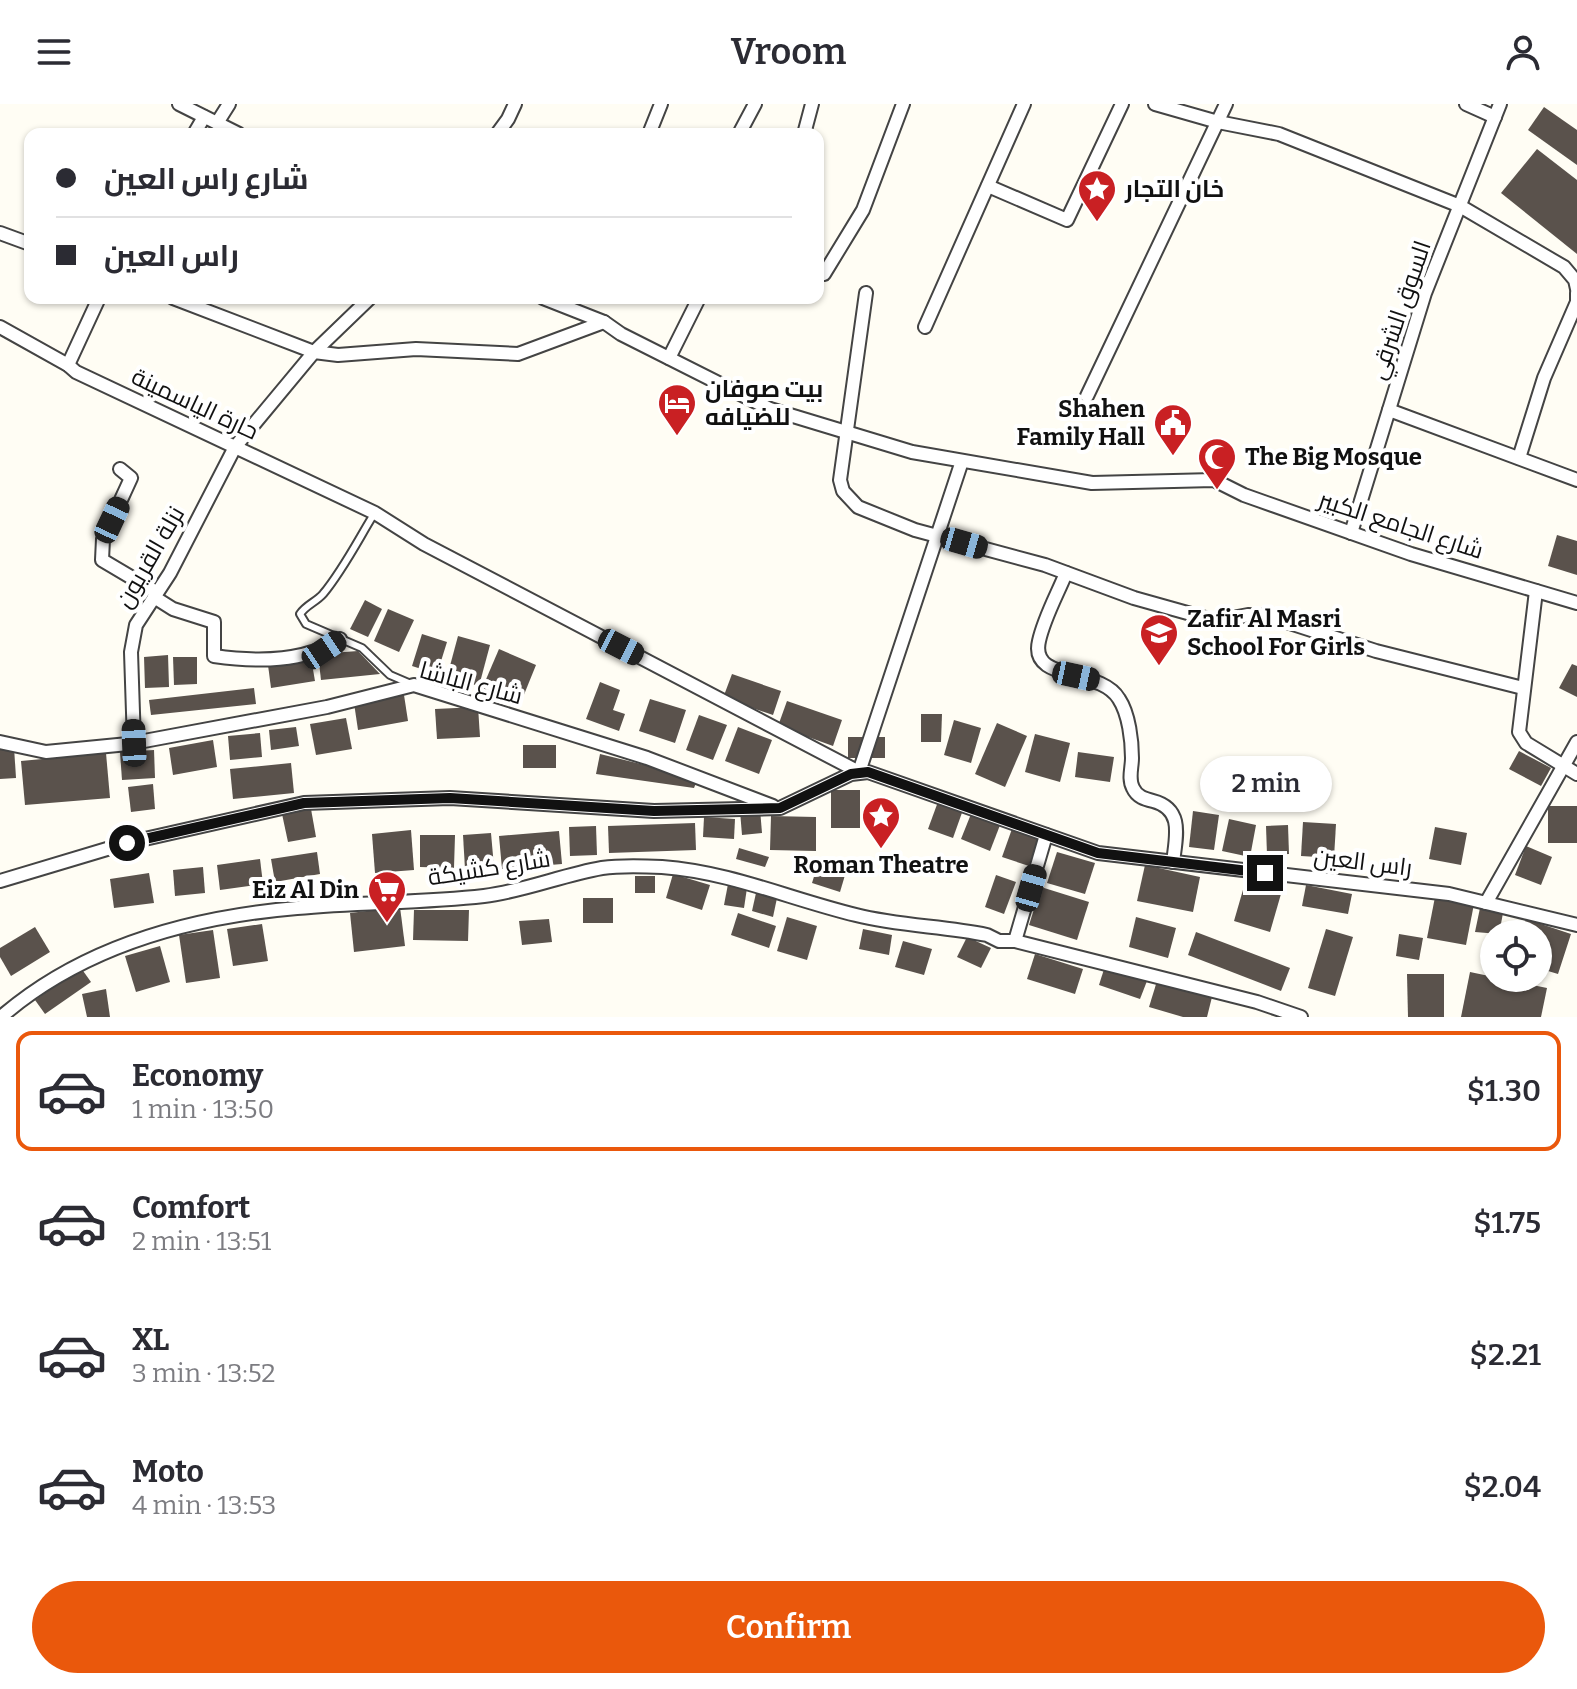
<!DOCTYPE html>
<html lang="en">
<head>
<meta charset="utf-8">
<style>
  :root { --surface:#fff; --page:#f7f7f7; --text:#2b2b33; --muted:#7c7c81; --line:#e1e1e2; --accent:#ea580c }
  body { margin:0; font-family:Bitter,Cairo,serif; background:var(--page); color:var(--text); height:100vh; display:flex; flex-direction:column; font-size:30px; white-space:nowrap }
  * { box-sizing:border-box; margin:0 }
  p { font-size:26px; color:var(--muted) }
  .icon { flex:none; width:44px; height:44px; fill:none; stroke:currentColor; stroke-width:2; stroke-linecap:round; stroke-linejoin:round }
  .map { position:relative; height:913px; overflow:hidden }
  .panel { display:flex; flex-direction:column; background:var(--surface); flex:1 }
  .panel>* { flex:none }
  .banner { position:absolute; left:24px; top:24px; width:800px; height:176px; border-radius:16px; box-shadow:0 2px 6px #0004; display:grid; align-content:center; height:176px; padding:0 32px; background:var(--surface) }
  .tools { position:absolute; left:1480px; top:816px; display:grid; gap:16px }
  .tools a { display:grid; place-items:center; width:72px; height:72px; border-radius:50%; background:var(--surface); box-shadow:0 2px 6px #0004; font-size:40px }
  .end { position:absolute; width:36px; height:36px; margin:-18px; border:10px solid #111; background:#fff; box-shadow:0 0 0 4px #fff }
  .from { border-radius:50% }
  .bubble { position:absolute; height:56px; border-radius:28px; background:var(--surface); box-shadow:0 2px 6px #0004; font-size:26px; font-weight:600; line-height:56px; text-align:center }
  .car { position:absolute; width:24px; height:48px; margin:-24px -12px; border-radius:10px; box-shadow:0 0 6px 2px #0007; background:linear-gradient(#222 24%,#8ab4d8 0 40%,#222 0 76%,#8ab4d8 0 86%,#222 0) }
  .banner b { display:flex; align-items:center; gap:28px; height:76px; font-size:30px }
  .banner b+b { border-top:2px solid var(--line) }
  .banner i { width:20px; height:20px; background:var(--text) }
  ul { padding:14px 0 0; list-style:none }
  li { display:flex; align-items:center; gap:24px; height:120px; margin:0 16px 12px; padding:0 16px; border:4px solid transparent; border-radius:16px }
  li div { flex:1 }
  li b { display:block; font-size:30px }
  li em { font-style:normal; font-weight:600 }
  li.active { border-color:var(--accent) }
  li>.icon { width:72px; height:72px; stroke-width:1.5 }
  .action { display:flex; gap:16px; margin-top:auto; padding:16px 32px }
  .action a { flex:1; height:92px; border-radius:48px; background:var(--accent); color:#fff; font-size:32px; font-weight:600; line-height:92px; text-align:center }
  header { display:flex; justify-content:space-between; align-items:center; height:104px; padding:0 32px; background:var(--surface); font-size:36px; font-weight:600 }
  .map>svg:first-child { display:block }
  .building { fill:#5a524c }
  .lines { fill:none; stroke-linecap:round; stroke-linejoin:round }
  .lane-casing { stroke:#444; stroke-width:10 }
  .street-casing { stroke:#444; stroke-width:16 }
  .lane { stroke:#fff; stroke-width:6 }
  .street { stroke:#fff; stroke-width:12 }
  .route { stroke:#111; stroke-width:10 }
  .labels { text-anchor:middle; stroke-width:8; stroke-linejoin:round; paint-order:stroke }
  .poi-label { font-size:24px; font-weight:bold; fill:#111; stroke:#fff; text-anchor:start }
  .street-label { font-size:24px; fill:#111; stroke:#fff }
</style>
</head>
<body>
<header><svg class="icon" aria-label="menu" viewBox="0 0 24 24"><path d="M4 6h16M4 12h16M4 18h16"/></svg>Vroom<svg class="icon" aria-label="person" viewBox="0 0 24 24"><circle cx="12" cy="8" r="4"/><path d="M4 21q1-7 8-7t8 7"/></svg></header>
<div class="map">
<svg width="1577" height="913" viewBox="0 0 1577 913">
  <rect width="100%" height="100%" fill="#fffdf4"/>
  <!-- building -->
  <g class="building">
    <path d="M1544 3 1577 26V61L1528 26Z"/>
    <path d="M1537 45 1577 76V150L1501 89Z"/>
    <path d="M1557 431 1577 437V471L1548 462Z"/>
    <path d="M365 496 382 505 368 533 350 525Z"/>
    <path d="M388 505 414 516 399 548 374 537Z"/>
    <path d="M422 530 447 538 437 570 412 562Z"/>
    <path d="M458 532 490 541 479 582 447 573Z"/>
    <path d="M499 545 536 561 519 603 481 587Z"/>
    <path d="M358 547 380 570 321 576 318 550Z"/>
    <path d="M168 551 169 583 145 584 144 553Z"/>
    <path d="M173 553H197V580L174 581Z"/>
    <path d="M311 554 315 577 271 584 268 561Z"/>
    <path d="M1572 560 1577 562V593L1559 584Z"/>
    <path d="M732 570 781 587 773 611 723 594Z"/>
    <path d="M600 578 620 586 613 606 625 610 619 627 586 615Z"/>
    <path d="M254 584 256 600 151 611 149 596Z"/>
    <path d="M404 591 408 617 358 626 354 599Z"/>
    <path d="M650 595 686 606 675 639 639 627Z"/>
    <path d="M787 597 842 616 833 642 778 622Z"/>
    <path d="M478 603 480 633 437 635 435 605Z"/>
    <path d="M921 610H942L941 638H921Z"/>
    <path d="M699 611 727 621 713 656 686 646Z"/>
    <path d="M346 614 352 645 316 651 310 620Z"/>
    <path d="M954 616 981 624 971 659 944 651Z"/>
    <path d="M997 619 1027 632 1005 683 975 670Z"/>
    <path d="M296 623 299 642 271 646 269 626Z"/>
    <path d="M738 623 772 636 759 670 725 657Z"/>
    <path d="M260 629 262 653 230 656 228 632Z"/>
    <path d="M1035 630 1070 639 1060 678 1025 668Z"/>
    <rect x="848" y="633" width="37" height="21"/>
    <path d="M213 636 217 663 173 671 169 644Z"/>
    <rect x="523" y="641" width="33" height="23"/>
    <path d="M14 643 16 674 0 675V644Z"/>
    <path d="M154 646 155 674 122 676 120 648Z"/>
    <path d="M1519 647 1551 664 1541 682 1509 665Z"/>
    <path d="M1078 648 1114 653 1110 678 1075 673Z"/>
    <path d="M106 649 110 694 25 701 21 657Z"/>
    <path d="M600 650 698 674 694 684 596 670Z"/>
    <path d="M291 659 294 689 233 695 230 665Z"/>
    <path d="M153 680 155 705 131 708 128 683Z"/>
    <rect x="831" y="686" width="29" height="38"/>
    <path d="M939 695 964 703 953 734 928 725Z"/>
    <rect x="1548" y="702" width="29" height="37"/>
    <path d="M311 705 316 733 288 738 282 710Z"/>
    <path d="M760 705 762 729 742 731 740 707Z"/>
    <path d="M973 705 1002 716 990 747 961 735Z"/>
    <path d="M1193 707 1219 711 1214 746 1189 743Z"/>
    <path d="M771 712 816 713V747L770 746Z"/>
    <path d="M704 713 735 715 734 735 703 733Z"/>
    <path d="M1229 715 1256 721 1250 753 1222 747Z"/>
    <path d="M1303 718 1336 720 1334 754 1301 752Z"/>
    <path d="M695 719 696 746 609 749 608 722Z"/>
    <path d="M1288 721 1289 750 1267 751 1266 722Z"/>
    <path d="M596 722 597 751 570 752 569 723Z"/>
    <path d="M1013 722 1039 731 1029 762 1002 753Z"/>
    <path d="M1435 723 1467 729 1461 761 1429 755Z"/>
    <path d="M411 726 414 766 375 769 372 730Z"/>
    <path d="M559 727 562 760 502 765 499 732Z"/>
    <path d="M491 729 494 763 465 765 463 731Z"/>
    <path d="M420 731H455L454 764 420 763Z"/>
    <path d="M1526 742 1552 753 1541 781 1515 771Z"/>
    <path d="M739 744 769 753 765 763 736 755Z"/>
    <path d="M317 748 320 770 275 778 271 755Z"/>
    <path d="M1057 748 1095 759 1085 790 1047 779Z"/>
    <path d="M820 753 848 761 840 788 812 779Z"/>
    <path d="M260 755 263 780 220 786 217 761Z"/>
    <path d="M1145 761 1200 773 1193 808 1137 797Z"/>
    <path d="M203 763 205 789 175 792 173 766Z"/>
    <path d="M149 769 154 799 114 804 110 775Z"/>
    <path d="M673 770 710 781 702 806 666 794Z"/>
    <path d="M996 771 1016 778 1004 810 985 803Z"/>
    <rect x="635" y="772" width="20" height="17"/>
    <path d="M1247 772 1283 783 1270 828 1234 817Z"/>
    <path d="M728 780 747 784 744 804 724 801Z"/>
    <path d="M1306 781 1352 790 1348 810 1302 802Z"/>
    <path d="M1041 783 1089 798 1077 836 1029 821Z"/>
    <path d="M756 789 777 794 773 813 752 807Z"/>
    <path d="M1435 793 1474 800 1466 841 1427 834Z"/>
    <rect x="583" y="794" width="30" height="25"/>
    <path d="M400 803 405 842 354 848 350 809Z"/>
    <path d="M1480 804 1503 809 1499 830 1475 828Z"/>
    <path d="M414 806H469L468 837 413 836Z"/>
    <path d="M738 809 776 822 769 844 731 831Z"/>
    <path d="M787 813 817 822 807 856 777 847Z"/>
    <path d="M1136 813 1176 824 1168 854 1129 843Z"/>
    <path d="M549 815 552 838 522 841 519 817Z"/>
    <path d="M1526 815 1571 830 1558 870 1538 864V830H1521Z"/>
    <path d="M262 820 268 857 233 862 227 825Z"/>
    <path d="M35 823 50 848 11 872 0 853V844Z"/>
    <path d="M863 825 892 831 889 851 859 845Z"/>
    <path d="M1326 825 1353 833 1335 892 1308 884Z"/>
    <path d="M213 826 220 874 186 879 179 831Z"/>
    <path d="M1196 828 1290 864 1281 887 1188 851Z"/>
    <path d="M1399 830 1423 834 1419 856 1396 852Z"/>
    <path d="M967 833 991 844 981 864 957 853Z"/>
    <path d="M903 837 932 845 924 871 895 863Z"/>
    <path d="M160 842 170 878 136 888 125 852Z"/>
    <path d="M1035 850 1083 865 1075 890 1027 875Z"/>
    <path d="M1105 862 1147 877 1140 895 1099 881Z"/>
    <path d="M81 864 91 878 45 910 35 896Z"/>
    <path d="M1470 868 1547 884 1541 913H1461Z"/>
    <path d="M1407 870H1444V913H1408Z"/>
    <path d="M1157 877 1212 893 1207 913H1183L1149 903Z"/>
    <path d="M106 885 110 913H87L82 890Z"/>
  </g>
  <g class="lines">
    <!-- lane casing -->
    <g class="lane-casing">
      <path id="lane" d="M374 410C358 436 343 466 323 490 316 498 306 501 300 510L306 520 362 544 390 571 411 580"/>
    </g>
    <!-- street casing -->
    <g class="street-casing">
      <g id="street">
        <path d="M179 0 239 30"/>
        <path d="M1155 0 1218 18 1279 30 1460 102 1564 163 1575 176 1577 185"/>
        <path d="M1466 0 1495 13"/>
        <path d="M217 19 229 0"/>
        <path d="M194 30 204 13"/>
        <path d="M497 30 508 15 515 0"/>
        <path d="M649 30 661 0"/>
        <path d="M739 30 755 0"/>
        <path d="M804 30 812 0"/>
        <path d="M988 82 1067 116 1122 0"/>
        <path d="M0 129 30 140"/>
        <path d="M824 170 863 106 903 0"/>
        <path d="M866 189 840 376 843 387 858 403 915 426 1045 461 1134 494 1216 517 1248 511 1268 512 1376 547 1523 584"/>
        <path d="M173 194 314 248 338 251 416 245 518 250 604 218"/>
        <path d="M543 194 604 218 621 230 770 305 912 348 1092 379 1214 376 1244 391 1411 450 1577 499"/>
        <path d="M0 223 68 261 76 268 375 409 424 440 859 668"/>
        <path d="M925 223 1024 0"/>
        <path d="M669 254 699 194"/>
        <path d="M68 261 99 194"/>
        <path d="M1087 292 1226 0"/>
        <path d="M1389 306 1577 376"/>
        <path d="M1519 354 1544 274 1577 198V189"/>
        <path d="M120 365 131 374 103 435 102 456 156 488"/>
        <path d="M1351 429 1425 189 1500 0"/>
        <path d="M1066 469C1057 491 1044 514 1039 537 1029 579 1100 563 1119 595 1129 610 1132 637 1132 654 1132 664 1128 675 1133 684 1137 693 1145 695 1153 697 1184 705 1176 733 1173 758"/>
        <path d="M1536 487 1519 628 1526 639 1577 670"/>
        <path d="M154 493 173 505 214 518V552C256 558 304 559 340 535"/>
        <path d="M0 638 46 648 128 640 327 603 414 581 647 654 773 702"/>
        <path d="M134 639 131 548 136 521 170 469 235 343 314 248 370 194"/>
        <path d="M854 669 859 668 962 357"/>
        <path d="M0 777 127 739 304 699 450 694 654 707 780 704 851 670 868 668 1098 749 1449 790 1577 821"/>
        <path d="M1486 799 1577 638"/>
        <path d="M1015 837 1046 731"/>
        <path d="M1 913C83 842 191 813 297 804 359 798 422 799 484 792 525 787 562 771 602 764 622 761 642 762 662 763 730 768 790 795 856 811 899 822 944 822 987 831L999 837H1015L1257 898 1301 913"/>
      </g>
    </g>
    <!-- lane -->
    <use href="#lane" class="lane"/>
    <!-- street -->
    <use href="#street" class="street"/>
  </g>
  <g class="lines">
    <!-- route -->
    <path class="route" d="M127 739 304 699 450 694 654 707 780 704 851 670 868 668 1098 749 1265 769"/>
  </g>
  <!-- icons -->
  <defs>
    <g id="sight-pin" transform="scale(2)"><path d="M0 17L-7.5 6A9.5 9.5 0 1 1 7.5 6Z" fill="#c92023" stroke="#fff"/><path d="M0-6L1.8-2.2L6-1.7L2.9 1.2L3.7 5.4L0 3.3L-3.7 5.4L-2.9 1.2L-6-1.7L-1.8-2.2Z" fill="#fff"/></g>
    <g id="hotel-pin" transform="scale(2)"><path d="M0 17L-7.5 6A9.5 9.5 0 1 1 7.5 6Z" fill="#c92023" stroke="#fff"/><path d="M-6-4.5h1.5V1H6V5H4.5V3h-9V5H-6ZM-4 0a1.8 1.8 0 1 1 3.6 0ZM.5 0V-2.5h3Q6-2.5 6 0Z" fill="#fff"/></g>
    <g id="civic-pin" transform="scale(2)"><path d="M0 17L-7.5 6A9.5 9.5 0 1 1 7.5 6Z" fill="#c92023" stroke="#fff"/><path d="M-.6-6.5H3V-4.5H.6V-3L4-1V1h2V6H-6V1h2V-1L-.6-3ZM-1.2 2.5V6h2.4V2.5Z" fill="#fff"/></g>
    <g id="mosque-pin" transform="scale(2)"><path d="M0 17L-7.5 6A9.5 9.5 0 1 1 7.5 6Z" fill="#c92023" stroke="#fff"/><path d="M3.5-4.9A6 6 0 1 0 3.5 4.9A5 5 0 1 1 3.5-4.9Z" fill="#fff"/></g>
    <g id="school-pin" transform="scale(2)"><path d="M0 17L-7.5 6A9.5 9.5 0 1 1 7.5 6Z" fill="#c92023" stroke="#fff"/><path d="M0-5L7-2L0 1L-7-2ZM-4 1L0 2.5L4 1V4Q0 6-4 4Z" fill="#fff"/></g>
    <g id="supermarket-pin" transform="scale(2)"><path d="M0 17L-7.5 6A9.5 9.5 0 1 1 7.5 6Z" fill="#c92023" stroke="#fff"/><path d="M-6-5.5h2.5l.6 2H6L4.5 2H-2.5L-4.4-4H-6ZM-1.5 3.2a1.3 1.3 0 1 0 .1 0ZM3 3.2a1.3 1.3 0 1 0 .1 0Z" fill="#fff"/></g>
  </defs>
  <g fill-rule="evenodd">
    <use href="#sight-pin" x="1097" y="85"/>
    <use href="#hotel-pin" x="677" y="299"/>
    <use href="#civic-pin" x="1173" y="319"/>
    <use href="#mosque-pin" x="1217" y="353"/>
    <use href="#school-pin" x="1159" y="529"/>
    <use href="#sight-pin" x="881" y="712"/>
    <use href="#supermarket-pin" x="387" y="786"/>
  </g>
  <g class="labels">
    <!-- poi labels -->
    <g class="poi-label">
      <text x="1125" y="93">خان التجار</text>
      <text x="705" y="293">بيت صوفان<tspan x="705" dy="28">للضيافه</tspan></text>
      <text x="1145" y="313" text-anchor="end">Shahen<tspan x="1145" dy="28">Family Hall</tspan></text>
      <text x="1245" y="361">The Big Mosque</text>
      <text x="1187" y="523">Zafir Al Masri<tspan x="1187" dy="28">School For Girls</tspan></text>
      <text x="881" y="769" text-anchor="middle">Roman Theatre</text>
      <text x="359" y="794" text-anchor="end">Eiz Al Din</text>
    </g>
    <!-- street labels -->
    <g class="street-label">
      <text transform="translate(1400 206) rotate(-71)" y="8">السوق الشرقي</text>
      <text transform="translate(195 300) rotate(25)" y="8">حارة الياسمينة</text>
      <text transform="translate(1401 421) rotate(18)" y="8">شارع الجامع الكبير</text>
      <text transform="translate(150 453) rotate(-60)" y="8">نزلة القريون</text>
      <text transform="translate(471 579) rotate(15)" y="8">شارع الباشا</text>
      <text transform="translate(1363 758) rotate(7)" y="8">راس العين</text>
      <text transform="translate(489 764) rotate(-9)" y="8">شارع كشيكة</text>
    </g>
  </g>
</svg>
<div class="tools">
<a><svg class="icon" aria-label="locate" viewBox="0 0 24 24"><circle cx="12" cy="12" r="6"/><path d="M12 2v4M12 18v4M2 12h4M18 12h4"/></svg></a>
</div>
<i class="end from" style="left:127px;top:739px"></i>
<i class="end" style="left:1265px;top:769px"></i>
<div class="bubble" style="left:1200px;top:652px;width:132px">2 min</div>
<i class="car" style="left:112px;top:416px;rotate:25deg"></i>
<i class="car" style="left:964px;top:439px;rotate:106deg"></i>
<i class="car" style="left:621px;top:543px;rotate:117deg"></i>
<i class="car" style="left:324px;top:546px;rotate:56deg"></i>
<i class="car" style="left:1076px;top:572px;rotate:102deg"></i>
<i class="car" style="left:134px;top:639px;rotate:358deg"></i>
<i class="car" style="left:1031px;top:784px;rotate:16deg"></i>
<div class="banner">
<b><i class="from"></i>شارع راس العين</b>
<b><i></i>راس العين</b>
</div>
</div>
<section class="panel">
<ul>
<li class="active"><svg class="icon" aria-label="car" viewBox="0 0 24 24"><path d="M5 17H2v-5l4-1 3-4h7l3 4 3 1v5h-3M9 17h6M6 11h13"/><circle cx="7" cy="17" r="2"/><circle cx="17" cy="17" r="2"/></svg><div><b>Economy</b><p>1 min · 13:50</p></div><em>$1.30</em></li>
<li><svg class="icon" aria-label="car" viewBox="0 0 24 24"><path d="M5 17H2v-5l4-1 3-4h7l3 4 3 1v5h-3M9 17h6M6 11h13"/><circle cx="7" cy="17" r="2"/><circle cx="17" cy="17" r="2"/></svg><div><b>Comfort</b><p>2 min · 13:51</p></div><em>$1.75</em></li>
<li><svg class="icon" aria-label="car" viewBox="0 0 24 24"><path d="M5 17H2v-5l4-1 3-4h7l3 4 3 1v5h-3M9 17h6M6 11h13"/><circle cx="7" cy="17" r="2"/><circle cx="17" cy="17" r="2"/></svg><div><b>XL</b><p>3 min · 13:52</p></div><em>$2.21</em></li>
<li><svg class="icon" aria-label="car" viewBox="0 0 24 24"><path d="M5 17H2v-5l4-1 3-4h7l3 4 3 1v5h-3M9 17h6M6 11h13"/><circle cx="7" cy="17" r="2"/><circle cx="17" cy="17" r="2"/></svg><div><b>Moto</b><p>4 min · 13:53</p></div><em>$2.04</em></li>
</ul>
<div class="action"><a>Confirm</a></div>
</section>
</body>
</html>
